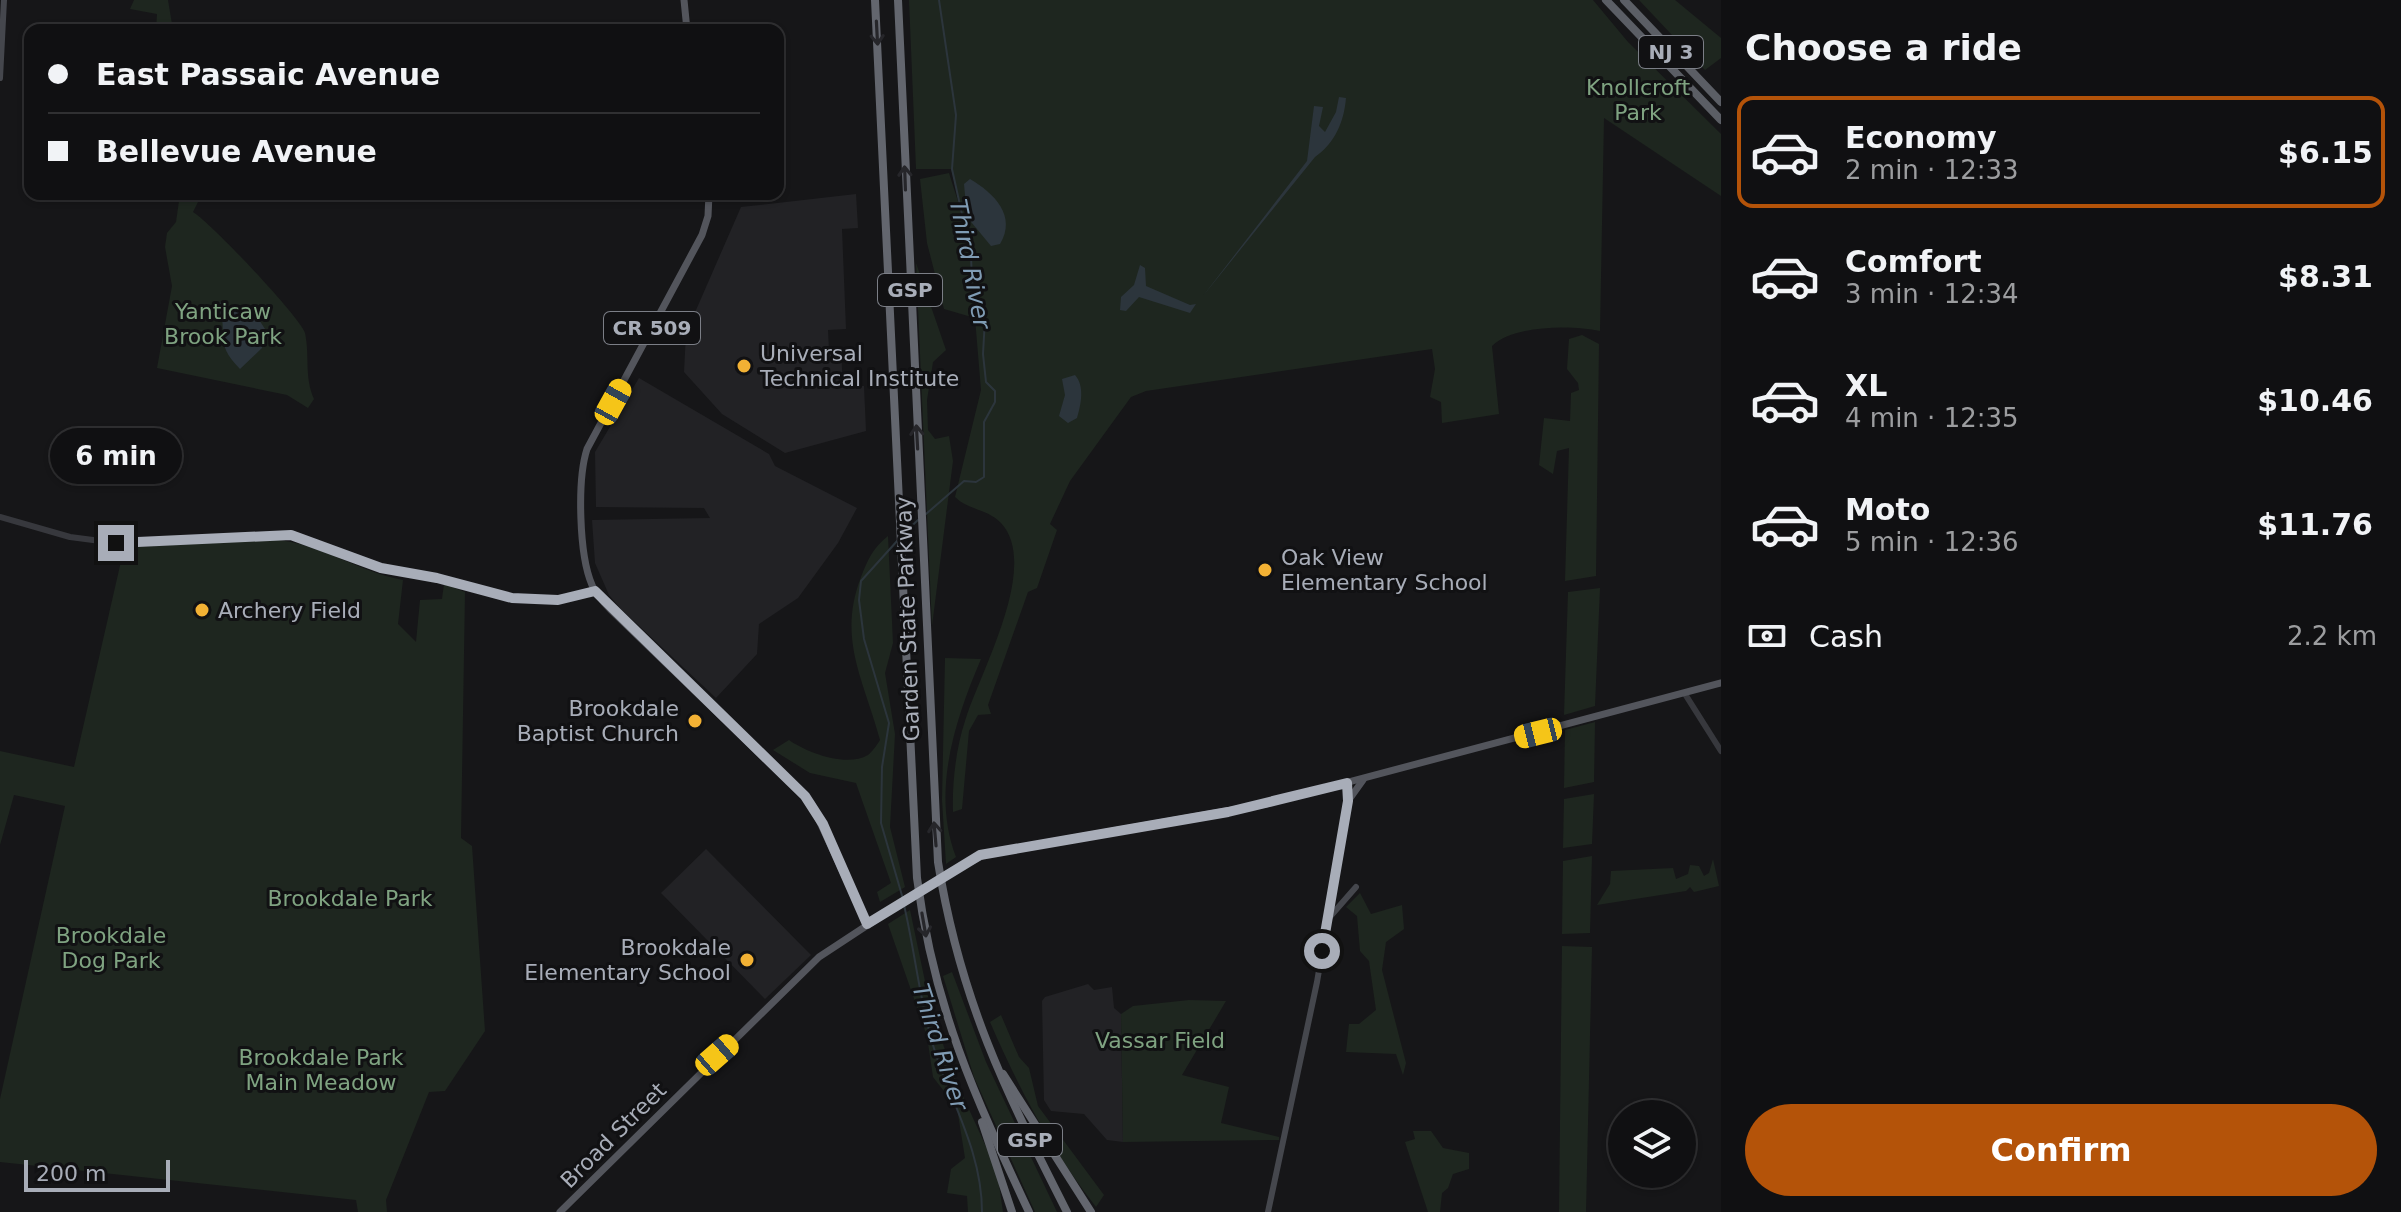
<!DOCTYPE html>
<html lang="en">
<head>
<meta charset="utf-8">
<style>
  :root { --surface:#101012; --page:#1e1e20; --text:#f1f3f6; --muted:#9c9d9f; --line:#303032; --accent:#b45309 }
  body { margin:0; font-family:"DejaVu Sans",sans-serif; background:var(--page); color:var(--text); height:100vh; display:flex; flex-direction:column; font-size:30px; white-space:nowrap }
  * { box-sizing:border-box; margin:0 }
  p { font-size:26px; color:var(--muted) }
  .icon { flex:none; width:44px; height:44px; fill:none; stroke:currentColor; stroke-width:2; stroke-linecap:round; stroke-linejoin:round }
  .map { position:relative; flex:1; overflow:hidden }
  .sheet { display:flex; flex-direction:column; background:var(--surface); width:680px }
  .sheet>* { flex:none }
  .hud { position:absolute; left:24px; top:24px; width:760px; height:176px; border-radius:16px; box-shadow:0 2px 6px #0004,0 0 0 2px var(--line); display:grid; align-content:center; height:176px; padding:0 24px; background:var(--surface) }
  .controls { position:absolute; left:1608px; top:1100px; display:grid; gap:16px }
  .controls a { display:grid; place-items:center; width:88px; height:88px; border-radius:50%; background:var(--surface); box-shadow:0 2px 6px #0004,0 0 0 2px var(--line); font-size:40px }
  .scale { position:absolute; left:24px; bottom:20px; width:146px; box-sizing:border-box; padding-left:8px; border:4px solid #a8adb8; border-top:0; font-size:22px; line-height:28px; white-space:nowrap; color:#a8adb8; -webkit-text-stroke:6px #111113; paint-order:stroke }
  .end { position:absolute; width:36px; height:36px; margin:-18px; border:10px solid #a8adb8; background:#111; box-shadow:0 0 0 4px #111 }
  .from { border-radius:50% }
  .bubble { position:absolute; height:56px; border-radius:28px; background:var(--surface); box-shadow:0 2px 6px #0004,0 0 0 2px var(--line); font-size:26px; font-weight:600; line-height:56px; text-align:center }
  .car { position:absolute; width:24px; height:48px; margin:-24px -12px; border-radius:10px; box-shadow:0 0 6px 2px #0007; background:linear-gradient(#f5c518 24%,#345 0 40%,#f5c518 0 76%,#345 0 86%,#f5c518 0) }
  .hud b { display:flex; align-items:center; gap:28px; height:76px; font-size:30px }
  .hud b+b { border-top:2px solid var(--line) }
  .hud i { width:20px; height:20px; background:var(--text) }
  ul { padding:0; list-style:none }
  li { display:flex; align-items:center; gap:24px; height:112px; margin:0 16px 12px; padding:0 8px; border:4px solid transparent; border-radius:16px }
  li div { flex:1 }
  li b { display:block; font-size:30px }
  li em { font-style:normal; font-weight:600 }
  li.selected { border-color:var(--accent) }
  li>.icon { width:72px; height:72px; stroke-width:1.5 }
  h2 { padding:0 24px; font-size:36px; line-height:96px }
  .pay { display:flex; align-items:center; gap:20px; height:88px; padding:0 24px; font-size:30px }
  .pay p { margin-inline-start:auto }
  .action { display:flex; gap:16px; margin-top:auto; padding:16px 24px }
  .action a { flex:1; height:92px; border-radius:48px; background:var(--accent); color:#fff; font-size:32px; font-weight:600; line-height:92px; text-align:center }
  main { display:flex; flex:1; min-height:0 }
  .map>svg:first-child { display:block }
  .built { fill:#222225 }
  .green { fill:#1e261f }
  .water { fill:#2c353c }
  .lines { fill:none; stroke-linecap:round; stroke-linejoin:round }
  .stream { stroke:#2c353c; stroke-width:2 }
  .tertiary { stroke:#37383d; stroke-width:6 }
  .secondary { stroke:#45474d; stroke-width:6 }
  .primary { stroke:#53555c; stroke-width:7 }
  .trunk { stroke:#5b5e65; stroke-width:8 }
  .motorway { stroke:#63666e; stroke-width:8 }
  .primary-bridge { stroke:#53555c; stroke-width:7 }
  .oneway { stroke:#26262a }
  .route { stroke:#a8adb8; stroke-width:10 }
  .poi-dot { fill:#f2b134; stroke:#111113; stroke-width:3 }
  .labels { text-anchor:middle; stroke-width:6; stroke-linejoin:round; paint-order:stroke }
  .shield { fill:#111113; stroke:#7b7e86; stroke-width:2 }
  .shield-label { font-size:20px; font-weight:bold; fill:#a8adb8 }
  .park-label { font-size:22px; fill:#7fa381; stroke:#111113 }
  .poi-label { font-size:22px; fill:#a8adb8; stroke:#111113; text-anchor:start }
  .street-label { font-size:22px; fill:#a8adb8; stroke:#111113 }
  .water-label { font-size:24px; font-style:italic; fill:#7f9bb3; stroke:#111113 }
</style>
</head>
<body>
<main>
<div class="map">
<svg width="1721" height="1212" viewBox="0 0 1721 1212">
  <rect width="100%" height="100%" fill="#161618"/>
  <!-- built -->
  <g class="built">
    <path d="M856 194 858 228 842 229 846 329 828 330 829 350H841L843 386H864L866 431 785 453 722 414 684 372 686 333 741 207Z"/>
    <path d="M639 378 769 454 775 466 857 508 838 543 798 598 759 624 757 654 716 698 621 609 609 595 595 563 592 520 710 518 704 508 596 507 595 452Z"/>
    <path d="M706 849 811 955 765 999 661 893Z"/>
    <path d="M1088 984 1094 990 1112 987 1114 1008 1121 1014 1123 1142 1107 1140 1084 1114 1051 1111 1044 1100 1042 1001 1045 997Z"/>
  </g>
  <!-- green -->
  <g class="green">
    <path d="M134 0H168L173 30H156L157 14 130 9Z"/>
    <path d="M909 0H1593L1628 42 1721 134V196L1604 118 1600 331C1571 325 1514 325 1492 346L1499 414 1442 423 1441 402 1430 397 1435 369 1432 349 1146 391 1131 397 1070 481 1050 524 1057 530 1037 588 1028 592 988 705 991 714 978 715 969 731 962 809 953 812C952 783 956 748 965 721 979 674 1041 566 1001 523 988 509 968 510 955 497L981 390 975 318 944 309 927 243 920 179 949 173 962 214 951 169H916Z"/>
    <path d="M1639 0H1675L1721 38V58L1705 70Z"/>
    <path d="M180 194H202L193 212C210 222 301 318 305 333 310 357 304 376 314 399L308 408 287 395 157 368 172 286 165 247 167 233 176 222Z"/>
    <path d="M916 263 946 350 933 362 927 400 928 430 935 439 949 436 953 461 932 626Z"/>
    <path d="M1582 335 1599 344 1596 576 1565 581 1569 448 1557 451 1553 474 1539 465 1544 418 1570 421 1571 393 1579 390 1578 383 1567 369 1569 339Z"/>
    <path d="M888 536 893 643 885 673 895 734 890 827 905 887 880 902 877 892 891 883 856 783 810 773 773 750 789 740C806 752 846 768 868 755 872 752 877 745 880 740 864 680 837 639 861 577 868 559 873 548 888 536Z"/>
    <path d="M266 539C316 540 355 571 403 580L398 624 416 642 420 600 442 599 444 584 465 592 461 838 472 846 485 1031 445 1091 429 1092 386 1200 387 1212H358L356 1200 0 1162V1099L65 806 14 795 0 845V751L74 767 124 548Z"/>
    <path d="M1600 588 1595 706 1564 715 1568 592Z"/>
    <path d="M945 658 981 659C955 720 931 792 956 857L946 864 942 800Z"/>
    <path d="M1595 722 1594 782 1564 788 1565 730Z"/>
    <path d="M1594 794 1592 844 1563 848 1564 799Z"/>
    <path d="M1592 856 1590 933 1562 934 1563 861Z"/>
    <path d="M1713 859 1719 886 1694 892 1690 887 1686 891 1597 905 1610 884 1611 871 1673 868 1676 879 1688 874 1690 865 1699 866 1704 876 1709 873Z"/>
    <path d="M1360 893 1371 914 1402 905 1404 929 1386 942 1382 970 1406 1063 1403 1075 1396 1054 1346 1052 1349 1024H1359L1376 1010 1369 961 1360 951 1357 916 1346 907Z"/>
    <path d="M910 910 930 1005 953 1074 997 1171 1003 1212H968L967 1196 947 1193 951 1169 965 1158 957 1108 933 1077 927 1036 888 924Z"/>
    <path d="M1562 946 1592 947 1586 1212H1559Z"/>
    <path d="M952 972 986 1062 1057 1212H1035L974 1077 943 976Z"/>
    <path d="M1189 1000 1226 1001 1182 1075 1229 1087 1221 1123 1279 1137V1140L1123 1142 1121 1014 1133 1006Z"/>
    <path d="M1001 1015 1019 1057 1029 1068 1038 1106 1104 1195 1096 1207C1051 1150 1019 1089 990 1022Z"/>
    <path d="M1413 1131H1431L1443 1148 1469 1153V1169L1453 1174 1448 1188 1442 1193 1440 1212H1428L1405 1142 1415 1139Z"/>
  </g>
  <!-- water -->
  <g class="water">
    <path d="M1339 97 1346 98C1344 122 1335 143 1315 157L1203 296 1307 161 1314 106 1323 107 1319 126 1325 132 1336 112Z"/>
    <path d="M970 179C994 193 1017 216 1000 244L991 246 967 217 964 184Z"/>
    <path d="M1140 265 1145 268 1146 286 1190 305 1196 304 1190 313 1139 297 1126 311 1120 310 1121 297 1134 285Z"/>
    <path d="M221 302 230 311 256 315 265 329 262 348 240 369C212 340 230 335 218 305Z"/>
    <path d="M1075 375C1085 386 1081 405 1077 418L1068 423 1059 416 1065 395 1062 379Z"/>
  </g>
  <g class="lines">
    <!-- stream -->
    <g class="stream">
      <path d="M926 514 964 481 976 482 984 477V422L995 402V391L986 382 983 354 985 319 972 283 971 255 952 169 956 115 939 0"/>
      <path d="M905 532 918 520"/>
      <path d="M898 540 861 581 859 600 864 639 889 723 882 767 881 823 903 899"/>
      <path d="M904 905C917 961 921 1017 942 1072 960 1118 982 1161 982 1212"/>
    </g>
    <!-- tertiary -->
    <g class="tertiary">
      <path d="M0 517 70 537 116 543 291 535 381 568 437 578 512 598 558 600 595 591"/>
      <path d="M1685 694 1721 751"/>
    </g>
    <!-- secondary -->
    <g class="secondary">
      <path d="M0 78 4 0"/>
      <path d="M1328 919 1356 887"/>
      <path d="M1268 1212 1317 982 1348 801 1347 783"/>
    </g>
    <!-- primary -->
    <g class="primary">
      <path d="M684 0 687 30"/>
      <path d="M709 194 708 216 702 235 587 449C577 480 579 555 592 585 596 595 604 603 611 610L811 803 867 924"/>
      <path d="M1348 801 1363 780"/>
      <path d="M947 874 988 853 1266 804 1721 683"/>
      <path d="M560 1212 819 957 895 907"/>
    </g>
    <!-- trunk -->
    <g class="trunk">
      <path d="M1606 0 1721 120"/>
      <path d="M1624 0 1721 102"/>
    </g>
    <!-- motorway -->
    <g class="motorway">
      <path d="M875 0 917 878C934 1008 974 1095 1029 1212"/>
      <path d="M898 0 938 862C960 1000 1005 1090 1067 1212"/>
      <path d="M1003 1074 1091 1212"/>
      <path d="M982 1122 1012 1212"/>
    </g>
    <!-- primary-bridge -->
    <path class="primary-bridge" d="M895 907 947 874"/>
  </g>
  <!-- one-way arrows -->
  <defs><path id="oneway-shaft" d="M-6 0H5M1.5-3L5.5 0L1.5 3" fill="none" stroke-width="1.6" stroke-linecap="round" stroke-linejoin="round" transform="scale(2)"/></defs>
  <g class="oneway">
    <use href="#oneway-shaft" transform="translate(877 33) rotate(87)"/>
    <use href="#oneway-shaft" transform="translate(905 178) rotate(-92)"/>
    <use href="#oneway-shaft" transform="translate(917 437) rotate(-93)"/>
    <use href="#oneway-shaft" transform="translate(935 834) rotate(-95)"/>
    <use href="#oneway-shaft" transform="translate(924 925) rotate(80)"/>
  </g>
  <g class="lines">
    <!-- route -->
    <path class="route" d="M116 543 291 535 381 568 437 578 512 598 558 600 595 591 805 796 823 824 867 924 980 855 1228 812 1347 783 1348 801 1322 951"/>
  </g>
  <!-- markers -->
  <g class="poi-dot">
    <circle cx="744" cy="366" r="8"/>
    <circle cx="1265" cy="570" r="8"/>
    <circle cx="202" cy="610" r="8"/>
    <circle cx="695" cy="721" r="8"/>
    <circle cx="747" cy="960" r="8"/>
  </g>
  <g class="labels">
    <!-- shield labels -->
    <g class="shield">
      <rect x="1639" y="36" width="64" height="32" rx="6"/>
      <rect x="878" y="274" width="64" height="32" rx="6"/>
      <rect x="604" y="312" width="96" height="32" rx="6"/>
      <rect x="998" y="1124" width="64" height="32" rx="6"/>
    </g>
    <g class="shield-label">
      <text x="1671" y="59">NJ 3</text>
      <text x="910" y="297">GSP</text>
      <text x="652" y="335">CR 509</text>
      <text x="1030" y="1147">GSP</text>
    </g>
    <!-- park labels -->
    <g class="park-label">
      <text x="1638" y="95">Knollcroft<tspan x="1638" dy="25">Park</tspan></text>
      <text x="223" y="319">Yanticaw<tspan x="223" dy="25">Brook Park</tspan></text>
      <text x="350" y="906">Brookdale Park</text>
      <text x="111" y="943">Brookdale<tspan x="111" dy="25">Dog Park</tspan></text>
      <text x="1160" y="1048">Vassar Field</text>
      <text x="321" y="1065">Brookdale Park<tspan x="321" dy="25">Main Meadow</tspan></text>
    </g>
    <!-- poi labels -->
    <g class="poi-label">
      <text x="760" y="361">Universal<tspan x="760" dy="25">Technical Institute</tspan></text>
      <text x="1281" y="565">Oak View<tspan x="1281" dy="25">Elementary School</tspan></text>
      <text x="218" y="618">Archery Field</text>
      <text x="679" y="716" text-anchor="end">Brookdale<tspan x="679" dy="25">Baptist Church</tspan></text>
      <text x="731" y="955" text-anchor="end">Brookdale<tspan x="731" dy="25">Elementary School</tspan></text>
    </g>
    <!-- street labels -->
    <g class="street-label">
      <text transform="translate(907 619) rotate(-92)" y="8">Garden State Parkway</text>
      <text transform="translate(613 1135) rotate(-45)" y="8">Broad Street</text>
    </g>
    <!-- water labels -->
    <g class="water-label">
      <text transform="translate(970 264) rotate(79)" y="8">Third River</text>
      <text transform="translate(940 1047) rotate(72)" y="8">Third River</text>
    </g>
  </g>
</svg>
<div class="controls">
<a><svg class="icon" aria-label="layers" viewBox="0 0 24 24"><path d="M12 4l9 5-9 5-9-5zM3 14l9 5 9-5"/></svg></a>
</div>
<div class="scale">200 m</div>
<i class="end from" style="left:1322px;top:951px"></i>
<i class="end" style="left:116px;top:543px"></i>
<div class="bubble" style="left:50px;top:428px;width:132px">6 min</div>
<i class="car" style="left:613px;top:402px;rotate:29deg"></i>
<i class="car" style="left:1538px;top:733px;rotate:256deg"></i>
<i class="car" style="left:717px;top:1055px;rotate:49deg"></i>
<div class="hud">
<b><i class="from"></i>East Passaic Avenue</b>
<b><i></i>Bellevue Avenue</b>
</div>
</div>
<section class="sheet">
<h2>Choose a ride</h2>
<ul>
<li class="selected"><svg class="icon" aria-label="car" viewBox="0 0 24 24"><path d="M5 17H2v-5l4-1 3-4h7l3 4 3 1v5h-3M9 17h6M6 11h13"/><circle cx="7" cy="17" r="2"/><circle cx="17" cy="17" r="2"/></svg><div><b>Economy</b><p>2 min · 12:33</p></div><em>$6.15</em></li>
<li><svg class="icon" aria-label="car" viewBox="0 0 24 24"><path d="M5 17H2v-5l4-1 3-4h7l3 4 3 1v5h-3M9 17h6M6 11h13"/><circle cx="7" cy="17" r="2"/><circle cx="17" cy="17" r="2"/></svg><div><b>Comfort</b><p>3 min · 12:34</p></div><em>$8.31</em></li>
<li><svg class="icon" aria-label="car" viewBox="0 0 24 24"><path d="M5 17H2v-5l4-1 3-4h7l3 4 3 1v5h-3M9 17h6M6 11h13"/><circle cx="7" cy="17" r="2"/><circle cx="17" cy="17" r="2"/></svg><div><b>XL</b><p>4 min · 12:35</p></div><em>$10.46</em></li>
<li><svg class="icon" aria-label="car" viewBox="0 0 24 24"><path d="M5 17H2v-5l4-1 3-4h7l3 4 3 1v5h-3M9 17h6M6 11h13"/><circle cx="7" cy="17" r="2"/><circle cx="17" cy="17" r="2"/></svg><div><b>Moto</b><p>5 min · 12:36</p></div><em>$11.76</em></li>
</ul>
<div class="pay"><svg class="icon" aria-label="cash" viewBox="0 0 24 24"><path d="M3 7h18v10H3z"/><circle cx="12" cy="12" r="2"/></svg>Cash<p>2.2 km</p></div>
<div class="action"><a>Confirm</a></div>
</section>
</main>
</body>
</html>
